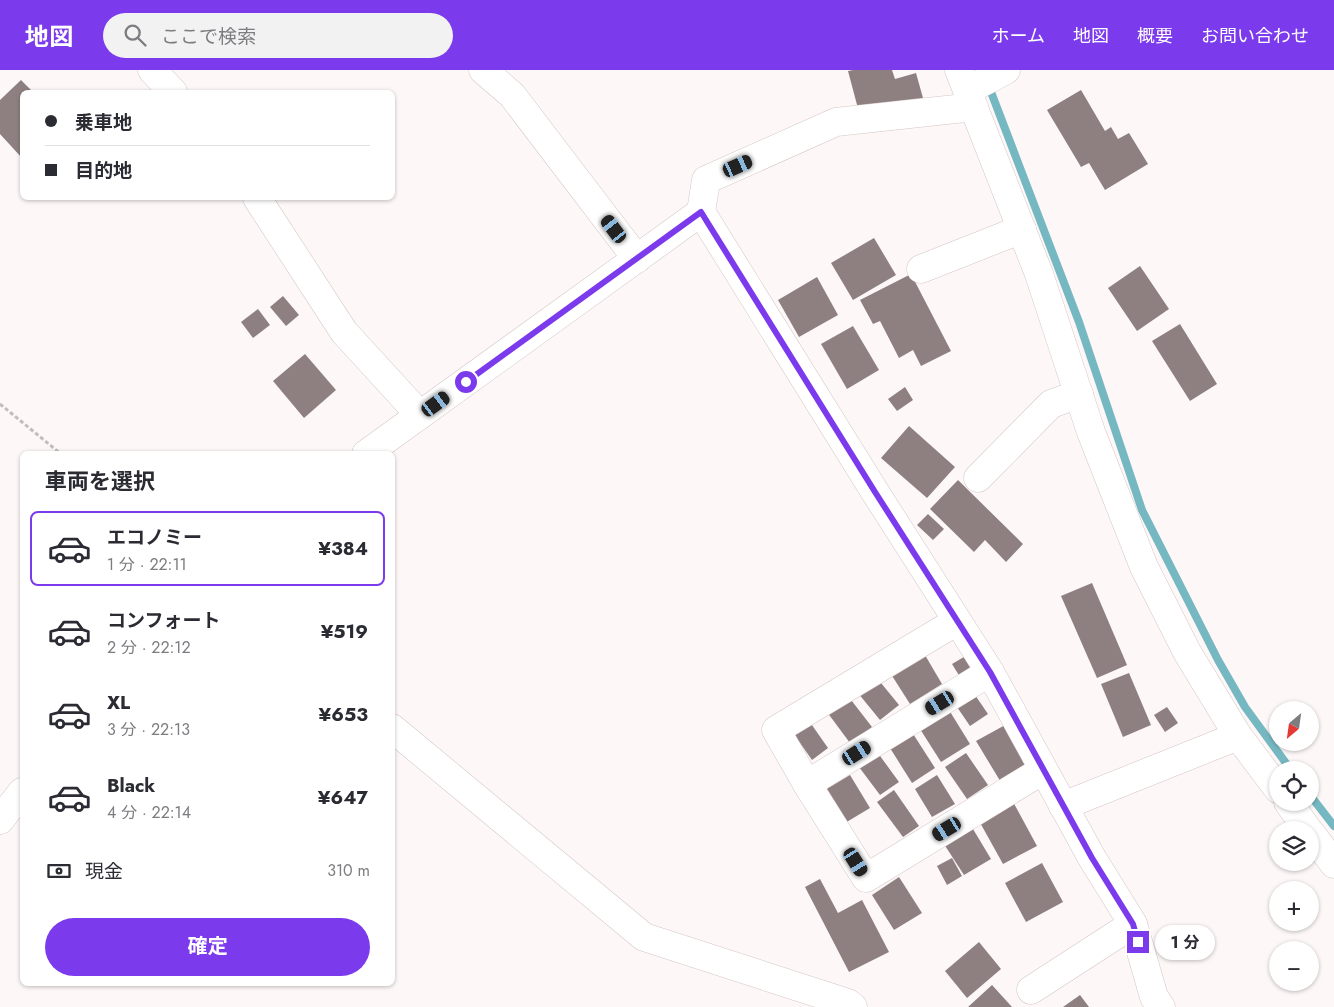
<!DOCTYPE html>
<html lang="ja">
<head>
<meta charset="utf-8">
<style>
  :root { --surface:#fff; --page:#f2f2f3; --text:#2b2b33; --muted:#7c7c81; --line:#e1e1e2; --accent:#7c3aed }
  body { margin:0; font-family:Jost,"Noto Sans JP",sans-serif; background:var(--page); color:var(--text); height:100vh; display:flex; flex-direction:column; font-size:19px; white-space:nowrap }
  * { box-sizing:border-box; margin:0 }
  p { font-size:16px; color:var(--muted) }
  .icon { flex:none; width:28px; height:28px; fill:none; stroke:currentColor; stroke-width:2; stroke-linecap:round; stroke-linejoin:round }
  .map { position:relative; flex:1; overflow:hidden }
  .sheet { position:absolute; left:20px; top:381px; width:375px; height:535px; display:flex; flex-direction:column; background:var(--surface); border-radius:8px; box-shadow:0 1px 4px #0004 }
  .sheet>* { flex:none }
  .banner { position:absolute; left:20px; top:20px; width:375px; height:110px; border-radius:8px; box-shadow:0 1px 4px #0004; display:grid; align-content:center; height:110px; padding:0 25px; background:var(--surface) }
  .needle { width:32px; rotate:209deg }
  .buttons { position:absolute; left:1269px; top:631px; display:grid; gap:10px }
  .buttons a { display:grid; place-items:center; width:50px; height:50px; border-radius:50%; background:var(--surface); box-shadow:0 1px 4px #0004; font-size:25px }
  .end { position:absolute; width:22px; height:22px; margin:-11px; border:6px solid #7c3aed; background:#fff; box-shadow:0 0 0 2px #fff }
  .from { border-radius:50% }
  .bubble { position:absolute; height:35px; border-radius:18px; background:var(--surface); box-shadow:0 1px 4px #0004; font-size:16px; font-weight:700; line-height:35px; text-align:center }
  .car { position:absolute; width:15px; height:30px; margin:-15px -8px; border-radius:6px; box-shadow:0 0 4px 1px #0007; background:linear-gradient(#222 24%,#8ab4d8 0 40%,#222 0 76%,#8ab4d8 0 86%,#222 0) }
  .banner b { display:flex; align-items:center; gap:18px; height:48px; font-size:19px }
  .banner b+b { border-top:1px solid var(--line) }
  .banner i { width:12px; height:12px; background:var(--text) }
  ul { padding:0; list-style:none }
  li { display:flex; align-items:center; gap:15px; height:75px; margin:0 10px 8px; padding:0 15px; border:2px solid transparent; border-radius:8px }
  li div { flex:1 }
  li b { display:block; font-size:19px }
  li em { font-style:normal; font-weight:700 }
  li.on { border-color:var(--accent) }
  li>.icon { width:45px; height:45px; stroke-width:1.5 }
  h2 { padding:0 25px; font-size:22px; line-height:60px }
  .pay { display:flex; align-items:center; gap:12px; height:55px; padding:0 25px; font-size:19px }
  .pay p { margin-inline-start:auto }
  .cta { display:flex; gap:10px; margin-top:auto; padding:10px 25px }
  .cta a { flex:1; height:58px; border-radius:30px; background:var(--accent); color:#fff; font-size:20px; font-weight:700; line-height:58px; text-align:center }
  header { display:flex; align-items:center; gap:30px; box-sizing:border-box; height:70px; padding:0 25px; background:var(--accent); color:#fff }
  header strong { font-size:24px }
  nav { display:flex; gap:28px; margin-inline-start:auto; font-size:18px }
  .search { width:350px; height:45px; background:var(--page); display:flex; align-items:center; gap:12px; box-sizing:border-box; padding:0 18px; border-radius:28px; color:var(--muted); font-size:19px }
  .map>svg:first-child { display:block }
  .lines { fill:none; stroke-linecap:round; stroke-linejoin:round }
  .stream { stroke:#76b8c2; stroke-width:8 }
  .building { fill:#8e8080 }
  .minor-casing { stroke:#d4c6c5; stroke-width:29 }
  .path { stroke:#c3bdbd; stroke-width:3; stroke-dasharray:4 2.5; stroke-linecap:butt }
  .minor { stroke:#fff; stroke-width:28 }
  .route { stroke:#7c3aed; stroke-width:6 }
</style>
</head>
<body>
<header>
<strong>地図</strong>
<div class="search"><svg class="icon" aria-label="search" viewBox="0 0 24 24"><circle cx="10" cy="10" r="6"/><path d="M15 15l6 6"/></svg>ここで検索</div>
<nav><a>ホーム</a><a>地図</a><a>概要</a><a>お問い合わせ</a></nav>
</header>
<div class="map">
<svg width="1334" height="937" viewBox="0 0 1334 937">
  <rect width="100%" height="100%" fill="#fdf7f7"/>
  <g class="lines">
    <!-- stream -->
    <g class="stream">
      <path d="M991 22 1079 252 1142 440 1218 590 1245 637 1291 700"/>
      <path d="M1310 725 1334 756"/>
    </g>
  </g>
  <!-- building -->
  <g class="building">
    <path d="M853 0H892L895 9 916 3 923 28 860 46 848 1Z"/>
    <path d="M21 10 33 22H22V88L0 64V30Z"/>
    <path d="M1081 20 1105 61 1111 57 1118 69 1129 63 1148 94 1105 120 1089 93 1081 97 1047 40Z"/>
    <path d="M874 168 896 205 853 230 831 193Z"/>
    <path d="M1140 196 1169 239 1137 261 1108 218Z"/>
    <path d="M911 204 951 281 921 296 913 280 899 288 880 251 873 254 860 230Z"/>
    <path d="M817 207 838 245 799 267 778 230Z"/>
    <path d="M283 226 299 245 286 256 270 237Z"/>
    <path d="M258 239 270 255 253 268 241 252Z"/>
    <path d="M1180 254 1217 314 1190 331 1152 271Z"/>
    <path d="M853 256 879 300 847 319 821 274Z"/>
    <path d="M305 284 336 320 304 348 273 311Z"/>
    <path d="M905 317 913 330 897 341 888 329Z"/>
    <path d="M909 356 955 397 927 428 881 388Z"/>
    <path d="M958 410 1023 474 1006 492 985 470 974 482 930 439Z"/>
    <path d="M928 444 944 459 933 470 917 455Z"/>
    <path d="M1092 513 1127 595 1097 608 1061 526Z"/>
    <path d="M922 580 942 614 910 634 889 601Z"/>
    <path d="M969 584 977 597 960 607 952 594Z"/>
    <path d="M1129 603 1151 655 1123 667 1101 614Z"/>
    <path d="M877 608 899 635 880 650 858 623Z"/>
    <path d="M973 622 988 644 970 656 955 634Z"/>
    <path d="M848 626 872 657 850 673 827 642Z"/>
    <path d="M1167 637 1178 653 1165 662 1154 645Z"/>
    <path d="M949 640 970 674 941 692 920 659Z"/>
    <path d="M807 648 828 678 812 690 791 660Z"/>
    <path d="M1007 654 1032 696 1002 714 976 671Z"/>
    <path d="M908 656 935 698 912 713 885 670Z"/>
    <path d="M875 679 899 712 880 725 856 693Z"/>
    <path d="M966 683 988 715 967 729 945 697Z"/>
    <path d="M850 705 870 738 845 753 825 720Z"/>
    <path d="M937 705 955 734 932 747 915 719Z"/>
    <path d="M894 720 919 756 903 767 877 732Z"/>
    <path d="M1012 730 1037 776 1003 794 978 749Z"/>
    <path d="M970 754 991 789 964 805 942 771Z"/>
    <path d="M952 788 962 806 947 815 937 796Z"/>
    <path d="M1042 793 1063 832 1026 852 1005 813Z"/>
    <path d="M899 807 922 843 894 860 872 825Z"/>
    <path d="M820 809 838 843 862 830 889 882 849 902 805 817Z"/>
    <path d="M979 872 1001 899 967 928 945 901Z"/>
    <path d="M992 915 1012 937H968Z"/>
    <path d="M1080 925 1089 937H1063Z"/>
  </g>
  <g class="lines">
    <!-- minor casing -->
    <g class="minor-casing">
      <g id="minor">
        <path d="M152 0 173 22"/>
        <path d="M483 0 512 25 637 189"/>
        <path d="M959 0 1039 204 1091 362 1144 497 1187 582 1238 666 1278 719"/>
        <path d="M968 20 1006 0"/>
        <path d="M974 37 836 52 706 110 701 142 875 422 990 602 1092 788 1133 854 1154 927 1161 937"/>
        <path d="M257 128 344 262 420 345"/>
        <path d="M921 199 1022 159"/>
        <path d="M366 384 701 142"/>
        <path d="M978 408 1051 334 1079 324"/>
        <path d="M957 551 776 660 807 714 866 808 1043 700"/>
        <path d="M392 658 644 867 848 933 853 937"/>
        <path d="M807 714 990 602"/>
        <path d="M1288 732 1308 760"/>
        <path d="M1063 736 1238 666"/>
        <path d="M0 750 22 722"/>
        <path d="M1310 762 1334 794"/>
        <path d="M1031 920 1133 854"/>
      </g>
    </g>
    <!-- path -->
    <path class="path" d="M0 334 61 384"/>
    <!-- minor -->
    <use href="#minor" class="minor"/>
  </g>
  <g class="lines">
    <!-- route -->
    <path class="route" d="M466 312 701 142 875 422 990 602 1092 788 1133 854 1138 872"/>
  </g>
</svg>
<div class="buttons">
<a><svg class="needle" viewBox="-14 -14 28 28"><path d="M0-13l5 13h-10z" fill="#e53935"/><path d="M0 13l5-13h-10z" fill="#7c7c81"/></svg></a>
<a><svg class="icon" aria-label="locate" viewBox="0 0 24 24"><circle cx="12" cy="12" r="6"/><path d="M12 2v4M12 18v4M2 12h4M18 12h4"/></svg></a>
<a><svg class="icon" aria-label="layers" viewBox="0 0 24 24"><path d="M12 4l9 5-9 5-9-5zM3 14l9 5 9-5"/></svg></a>
<a>+</a>
<a>−</a>
</div>
<i class="end from" style="left:466px;top:312px"></i>
<i class="end" style="left:1138px;top:872px"></i>
<div class="bubble" style="left:1155px;top:855px;width:60px">1 分</div>
<i class="car" style="left:738px;top:96px;rotate:66deg"></i>
<i class="car" style="left:614px;top:159px;rotate:323deg"></i>
<i class="car" style="left:436px;top:334px;rotate:54deg"></i>
<i class="car" style="left:940px;top:633px;rotate:239deg"></i>
<i class="car" style="left:857px;top:683px;rotate:58deg"></i>
<i class="car" style="left:947px;top:759px;rotate:239deg"></i>
<i class="car" style="left:856px;top:792px;rotate:148deg"></i>
<div class="banner">
<b><i class="from"></i>乗車地</b>
<b><i></i>目的地</b>
</div>
<section class="sheet">
<h2>車両を選択</h2>
<ul>
<li class="on"><svg class="icon" aria-label="car" viewBox="0 0 24 24"><path d="M5 17H2v-5l4-1 3-4h7l3 4 3 1v5h-3M9 17h6M6 11h13"/><circle cx="7" cy="17" r="2"/><circle cx="17" cy="17" r="2"/></svg><div><b>エコノミー</b><p>1 分 · 22:11</p></div><em>¥384</em></li>
<li><svg class="icon" aria-label="car" viewBox="0 0 24 24"><path d="M5 17H2v-5l4-1 3-4h7l3 4 3 1v5h-3M9 17h6M6 11h13"/><circle cx="7" cy="17" r="2"/><circle cx="17" cy="17" r="2"/></svg><div><b>コンフォート</b><p>2 分 · 22:12</p></div><em>¥519</em></li>
<li><svg class="icon" aria-label="car" viewBox="0 0 24 24"><path d="M5 17H2v-5l4-1 3-4h7l3 4 3 1v5h-3M9 17h6M6 11h13"/><circle cx="7" cy="17" r="2"/><circle cx="17" cy="17" r="2"/></svg><div><b>XL</b><p>3 分 · 22:13</p></div><em>¥653</em></li>
<li><svg class="icon" aria-label="car" viewBox="0 0 24 24"><path d="M5 17H2v-5l4-1 3-4h7l3 4 3 1v5h-3M9 17h6M6 11h13"/><circle cx="7" cy="17" r="2"/><circle cx="17" cy="17" r="2"/></svg><div><b>Black</b><p>4 分 · 22:14</p></div><em>¥647</em></li>
</ul>
<div class="pay"><svg class="icon" aria-label="cash" viewBox="0 0 24 24"><path d="M3 7h18v10H3z"/><circle cx="12" cy="12" r="2"/></svg>現金<p>310 m</p></div>
<div class="cta"><a>確定</a></div>
</section>
</div>
</body>
</html>
